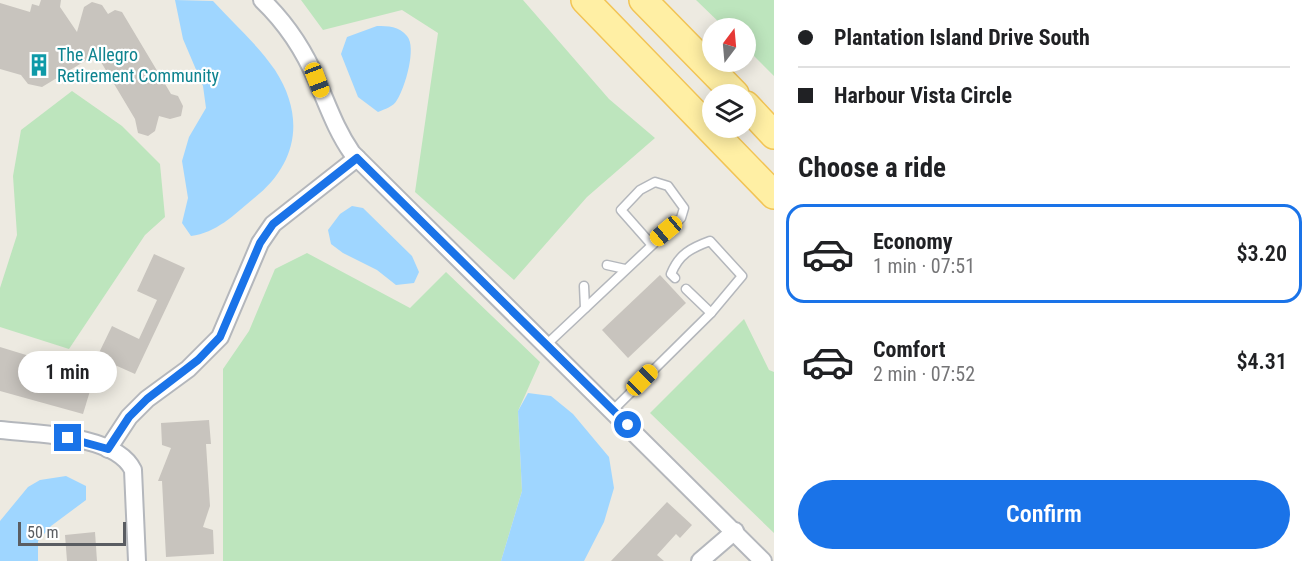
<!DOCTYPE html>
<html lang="en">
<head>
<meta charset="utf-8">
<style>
  :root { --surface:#fff; --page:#f2f2f2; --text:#202124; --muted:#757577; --line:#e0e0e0; --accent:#1a73e8 }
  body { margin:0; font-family:"Roboto Condensed",sans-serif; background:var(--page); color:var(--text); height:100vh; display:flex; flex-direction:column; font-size:22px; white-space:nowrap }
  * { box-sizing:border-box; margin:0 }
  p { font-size:20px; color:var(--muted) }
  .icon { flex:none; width:33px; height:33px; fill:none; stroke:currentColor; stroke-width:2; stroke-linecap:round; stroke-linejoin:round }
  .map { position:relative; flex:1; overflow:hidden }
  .details { display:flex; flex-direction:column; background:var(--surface); width:540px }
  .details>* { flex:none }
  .banner { display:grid; align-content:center; height:132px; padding:0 24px; background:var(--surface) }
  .needle { width:39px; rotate:16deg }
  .controls { position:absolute; left:702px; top:18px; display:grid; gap:12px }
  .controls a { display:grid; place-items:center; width:54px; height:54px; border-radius:50%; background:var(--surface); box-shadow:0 3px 15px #0003; font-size:30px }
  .scale { position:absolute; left:18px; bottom:15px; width:108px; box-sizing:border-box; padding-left:6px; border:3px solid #5a5d62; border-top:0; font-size:16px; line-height:21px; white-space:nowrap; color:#5a5d62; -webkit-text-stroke:4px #fff; paint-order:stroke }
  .end { position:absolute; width:27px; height:27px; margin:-14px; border:8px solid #1a73e8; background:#fff; box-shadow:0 0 0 3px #fff }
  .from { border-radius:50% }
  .bubble { position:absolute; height:42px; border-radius:21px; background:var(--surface); box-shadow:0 3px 15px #0003; font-size:20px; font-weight:600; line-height:42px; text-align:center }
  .car { position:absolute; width:18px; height:36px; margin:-18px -9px; border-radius:8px; box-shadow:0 0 4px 2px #0007; background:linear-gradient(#f5c518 24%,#345 0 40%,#f5c518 0 76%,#345 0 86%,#f5c518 0) }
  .banner b { display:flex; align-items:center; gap:21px; height:57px; font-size:22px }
  .banner b+b { border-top:2px solid var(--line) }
  .banner i { width:15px; height:15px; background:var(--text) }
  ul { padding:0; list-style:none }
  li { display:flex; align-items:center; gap:18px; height:99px; margin:0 12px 9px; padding:0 12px; border:3px solid transparent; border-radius:18px }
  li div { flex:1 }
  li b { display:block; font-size:22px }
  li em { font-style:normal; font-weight:600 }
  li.selected { border-color:var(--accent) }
  li>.icon { width:54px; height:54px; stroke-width:1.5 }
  h2 { padding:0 24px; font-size:27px; line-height:72px }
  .cta { display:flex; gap:12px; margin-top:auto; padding:12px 24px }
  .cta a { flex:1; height:69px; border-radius:36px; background:var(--accent); color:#fff; font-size:24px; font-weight:600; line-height:69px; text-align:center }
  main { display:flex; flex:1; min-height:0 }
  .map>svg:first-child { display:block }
  .green { fill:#bde5bd }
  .water { fill:#9fd6ff }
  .building { fill:#c8c4be }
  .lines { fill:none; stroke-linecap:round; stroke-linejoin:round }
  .lane-casing { stroke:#b4b7bc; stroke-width:11 }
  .street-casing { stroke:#b4b7bc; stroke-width:20 }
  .primary-casing { stroke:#f2c455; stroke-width:30 }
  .lane { stroke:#fff; stroke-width:8 }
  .street { stroke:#fff; stroke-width:16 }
  .primary { stroke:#ffefa4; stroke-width:27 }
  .route { stroke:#1a73e8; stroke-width:8 }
  .labels { text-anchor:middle; stroke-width:4.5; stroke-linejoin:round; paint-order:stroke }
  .culture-label { font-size:18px; fill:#0d838f; stroke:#fff; text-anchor:start }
</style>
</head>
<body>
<main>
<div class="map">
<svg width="774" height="561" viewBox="0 0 774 561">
  <rect width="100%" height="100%" fill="#edeae1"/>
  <!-- green -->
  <g class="green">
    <path d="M301 0H523L609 99 655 138 587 197 514 280 415 192 438 33 402 10 323 30Z"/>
    <path d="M696 0H774V76L746 48V28H725Z"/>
    <path d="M72 91 122 126 160 164 165 217 145 235 69 349 0 327V288L17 235 13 176 21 130Z"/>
    <path d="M307 253 410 308 446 272 540 362 518 411 522 491 501 561H223V369L249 331 275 269Z"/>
    <path d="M744 319 769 370 774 372V533L650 413Z"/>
  </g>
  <!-- water -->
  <g class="water">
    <path d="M175 0 213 1C233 23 258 45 275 70 306 118 297 165 253 199 234 215 216 233 191 236L182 223 188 198 182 161 189 137 206 108 203 86 183 39Z"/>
    <path d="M377 26C388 26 399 26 407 36 417 47 405 88 397 100 393 107 385 109 378 112L358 97 341 54 347 37Z"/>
    <path d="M352 206 363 208 412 256 419 272 414 283 396 285 377 270 343 253 331 244 328 230 340 214Z"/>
    <path d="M528 393 551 396 573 414 609 457 614 488 604 522 584 561H501L522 491 518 411Z"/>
    <path d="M66 476 86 486V500L51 526 38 541V561H0V521L28 487 40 480Z"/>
  </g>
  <!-- building -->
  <g class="building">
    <path d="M41 0H61L60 7 77 32 84 7 92 2 102 5 108 14 115 10 122 12 171 94 178 96 183 106 181 116 170 119 159 116 155 131 148 136 138 133 135 119 101 62 90 58 42 87 28 84 21 75 0 69V3L30 12 32 4 39 6Z"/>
    <path d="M154 254 185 268 135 374 97 357 112 326 139 339 157 300 137 291Z"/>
    <path d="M660 275 686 303 628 358 602 330Z"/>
    <path d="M0 347 72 369 74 364 96 371 83 414 0 391Z"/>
    <path d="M209 420 211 444H206L210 506 203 527 213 530 214 554 166 557 162 481H158L171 448 162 445 161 423Z"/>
    <path d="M667 502 692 525 680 538 676 534 657 555 664 561H611Z"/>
    <path d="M95 532 97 561H67L65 535Z"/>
  </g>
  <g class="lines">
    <!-- lane casing -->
    <g class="lane-casing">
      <g id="lane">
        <path d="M607 265 625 269"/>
        <path d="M584 286 585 308"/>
        <path d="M686 289 711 313"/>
        <path d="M546 345 681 218 684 208 668 186 655 182 640 190 621 210 651 244"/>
        <path d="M613 410 711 313 742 276 710 241C691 248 679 254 671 274L675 278"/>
      </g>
    </g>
    <!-- street casing -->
    <g class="street-casing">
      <g id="street">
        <path d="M262 0C286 23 304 50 317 81 328 106 336 130 352 153L763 561"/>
        <path d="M0 430C35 434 116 434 133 470L137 561"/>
        <path d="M108 449 129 417 147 399 188 369 220 337 260 243 273 224 357 158"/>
        <path d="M700 561 735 531"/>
      </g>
    </g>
    <!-- primary casing -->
    <g class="primary-casing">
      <g id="primary">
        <path d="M585 0 774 195"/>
        <path d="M643 0 735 94"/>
        <path d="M746 105 774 135"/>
      </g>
    </g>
    <!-- lane -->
    <use href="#lane" class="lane"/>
    <!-- street -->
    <use href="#street" class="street"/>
    <!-- primary -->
    <use href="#primary" class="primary"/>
  </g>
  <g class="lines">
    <!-- route -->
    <path class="route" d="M68 438 108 449 129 417 147 399 198 360 220 337 260 243 273 224 357 158 628 425"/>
  </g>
  <!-- icons -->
  <defs>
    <g id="building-bare" transform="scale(1.8)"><path d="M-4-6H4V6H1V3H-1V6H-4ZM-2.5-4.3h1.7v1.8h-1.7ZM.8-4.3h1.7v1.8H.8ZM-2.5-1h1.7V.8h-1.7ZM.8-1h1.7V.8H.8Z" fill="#0f9aa8" stroke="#fff" stroke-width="2.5" paint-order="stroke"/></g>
  </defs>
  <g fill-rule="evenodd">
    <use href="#building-bare" x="39" y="65"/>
  </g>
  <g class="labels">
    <!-- culture labels -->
    <g class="culture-label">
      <text x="57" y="61">The Allegro<tspan x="57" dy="21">Retirement Community</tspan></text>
    </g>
  </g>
</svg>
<div class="controls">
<a><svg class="needle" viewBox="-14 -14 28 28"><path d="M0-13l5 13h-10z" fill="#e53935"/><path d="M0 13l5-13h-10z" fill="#757577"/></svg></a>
<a><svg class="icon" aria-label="layers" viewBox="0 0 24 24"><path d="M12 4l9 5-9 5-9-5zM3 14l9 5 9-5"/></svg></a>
</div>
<div class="scale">50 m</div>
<i class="end from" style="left:628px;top:425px"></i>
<i class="end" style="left:68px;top:438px"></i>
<div class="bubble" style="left:18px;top:351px;width:99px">1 min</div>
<i class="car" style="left:317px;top:80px;rotate:159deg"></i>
<i class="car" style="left:666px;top:231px;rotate:230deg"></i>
<i class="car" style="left:642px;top:380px;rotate:45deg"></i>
</div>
<section class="details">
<div class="banner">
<b><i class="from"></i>Plantation Island Drive South</b>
<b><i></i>Harbour Vista Circle</b>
</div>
<h2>Choose a ride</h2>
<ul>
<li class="selected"><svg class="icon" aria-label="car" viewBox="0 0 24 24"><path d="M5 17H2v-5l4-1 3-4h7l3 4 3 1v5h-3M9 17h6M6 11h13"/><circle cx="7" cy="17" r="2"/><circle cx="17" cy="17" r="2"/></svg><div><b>Economy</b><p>1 min · 07:51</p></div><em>$3.20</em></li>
<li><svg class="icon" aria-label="car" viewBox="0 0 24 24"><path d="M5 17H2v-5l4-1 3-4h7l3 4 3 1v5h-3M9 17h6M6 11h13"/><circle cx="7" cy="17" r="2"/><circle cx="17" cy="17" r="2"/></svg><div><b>Comfort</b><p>2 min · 07:52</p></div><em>$4.31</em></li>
</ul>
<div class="cta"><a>Confirm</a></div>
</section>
</main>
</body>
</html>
